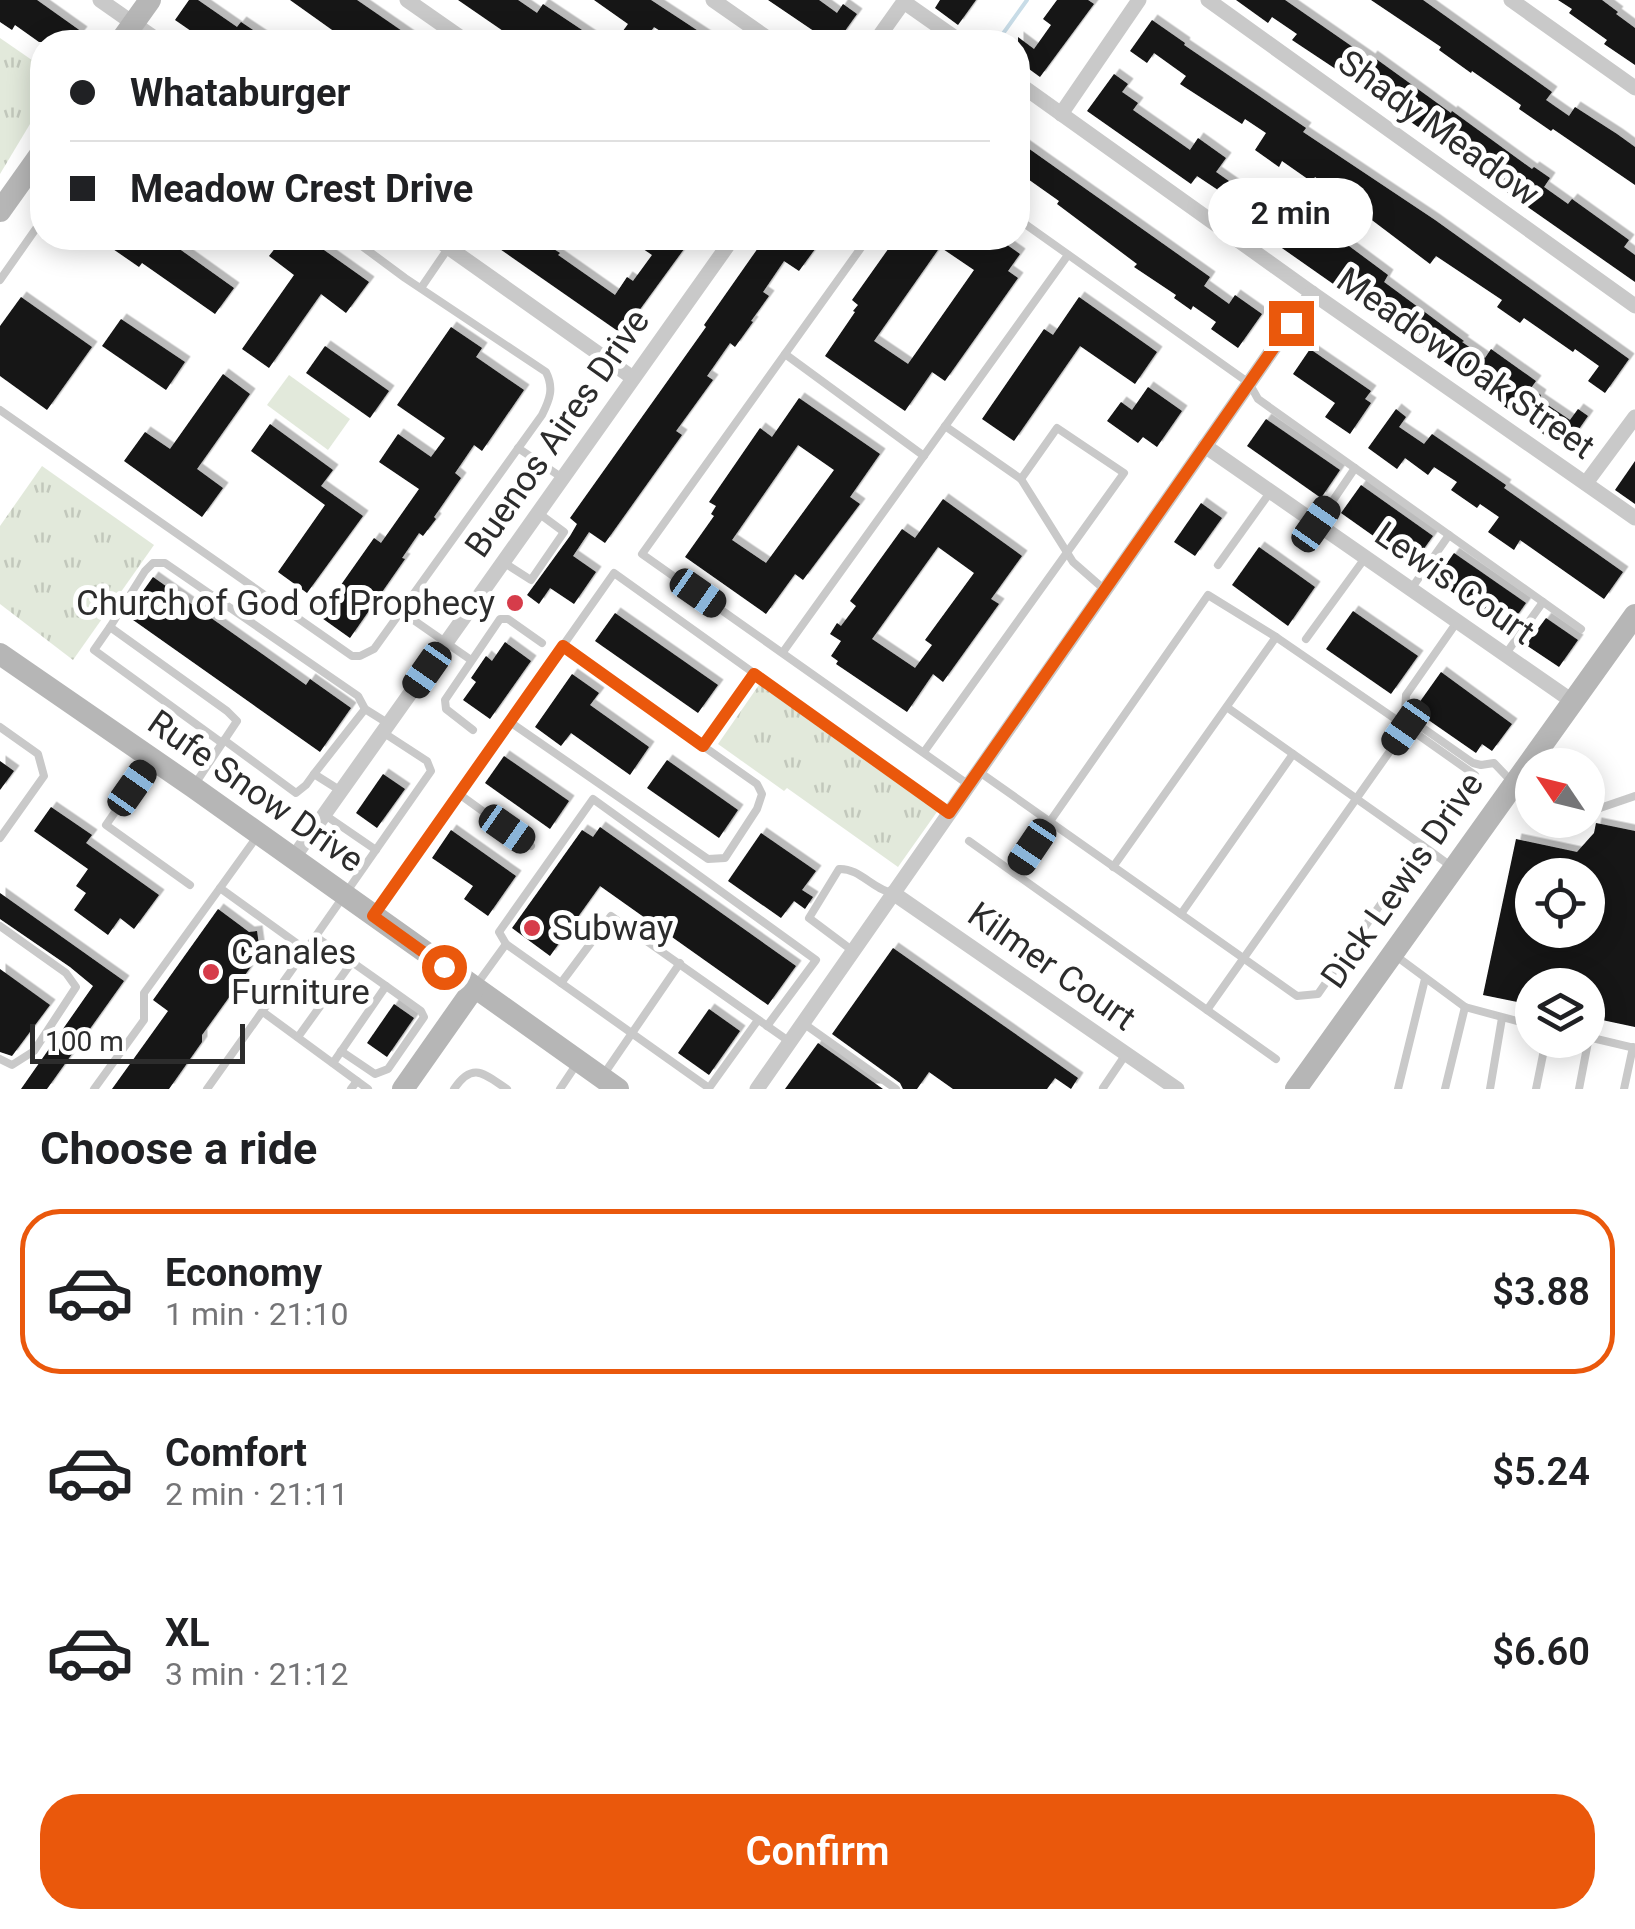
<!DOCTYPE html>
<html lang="en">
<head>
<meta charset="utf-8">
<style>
  :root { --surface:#fff; --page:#f2f2f2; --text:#202124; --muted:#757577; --line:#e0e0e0; --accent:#ea580c }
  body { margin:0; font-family:Roboto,sans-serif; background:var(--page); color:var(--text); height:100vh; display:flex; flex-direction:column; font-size:38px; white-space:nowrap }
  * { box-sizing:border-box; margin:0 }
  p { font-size:32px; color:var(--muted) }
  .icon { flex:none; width:55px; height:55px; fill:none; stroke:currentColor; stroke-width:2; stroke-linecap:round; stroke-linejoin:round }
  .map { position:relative; height:1089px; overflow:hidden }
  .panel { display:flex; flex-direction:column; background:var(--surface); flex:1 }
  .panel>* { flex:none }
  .banner { position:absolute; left:30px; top:30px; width:1000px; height:220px; border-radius:40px; box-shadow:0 5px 25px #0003; display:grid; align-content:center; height:220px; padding:0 40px; background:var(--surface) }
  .needle { width:65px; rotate:305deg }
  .tools { position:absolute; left:1515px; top:748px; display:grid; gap:20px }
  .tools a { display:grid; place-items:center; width:90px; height:90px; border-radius:50%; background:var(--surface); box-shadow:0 5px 25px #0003; font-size:50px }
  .scale { position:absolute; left:30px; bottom:25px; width:215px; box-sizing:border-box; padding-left:10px; border:5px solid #2c2c2c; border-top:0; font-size:28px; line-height:35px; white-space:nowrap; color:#2c2c2c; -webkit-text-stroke:8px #fff; paint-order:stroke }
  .end { position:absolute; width:45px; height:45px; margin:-22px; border:12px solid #ea580c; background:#fff; box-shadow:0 0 0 5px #fff }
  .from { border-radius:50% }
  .bubble { position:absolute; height:70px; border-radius:35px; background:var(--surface); box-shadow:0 5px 25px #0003; font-size:32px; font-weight:600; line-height:70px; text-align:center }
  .car { position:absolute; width:30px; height:60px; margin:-30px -15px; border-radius:12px; box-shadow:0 0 8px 2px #0007; background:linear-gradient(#222 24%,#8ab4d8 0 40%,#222 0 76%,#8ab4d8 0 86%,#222 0) }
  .banner b { display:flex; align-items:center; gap:35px; height:95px; font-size:38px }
  .banner b+b { border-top:2px solid var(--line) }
  .banner i { width:25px; height:25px; background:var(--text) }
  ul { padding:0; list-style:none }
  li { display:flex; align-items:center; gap:30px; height:165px; margin:0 20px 15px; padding:0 20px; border:5px solid transparent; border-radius:40px }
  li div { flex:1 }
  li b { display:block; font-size:38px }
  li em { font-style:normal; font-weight:600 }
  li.selected { border-color:var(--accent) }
  li>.icon { width:90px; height:90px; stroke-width:1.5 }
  h2 { padding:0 40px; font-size:45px; line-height:120px }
  .button { display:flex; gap:20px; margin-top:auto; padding:20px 40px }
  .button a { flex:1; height:115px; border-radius:40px; background:var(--accent); color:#fff; font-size:40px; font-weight:600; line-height:115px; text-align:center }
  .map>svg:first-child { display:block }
  .grass { fill:url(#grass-tufts) }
  .park { fill:#e2e9db }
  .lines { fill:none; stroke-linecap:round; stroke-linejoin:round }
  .stream { stroke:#c8dce7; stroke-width:4 }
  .building { fill:#131313; fill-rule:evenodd; filter:url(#shadow) }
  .lane { stroke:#c9c9c9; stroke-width:8 }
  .street { stroke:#c9c9c9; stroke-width:15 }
  .secondary { stroke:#b6b6b6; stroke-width:22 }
  .route { stroke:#ea580c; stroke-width:12 }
  .poi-dot { fill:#d63c4a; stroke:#fff; stroke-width:4 }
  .labels { text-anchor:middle; stroke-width:10; stroke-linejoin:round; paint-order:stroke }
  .street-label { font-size:35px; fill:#2c2c2c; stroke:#fff }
  .poi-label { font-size:35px; fill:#2c2c2c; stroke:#fff; text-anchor:start }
</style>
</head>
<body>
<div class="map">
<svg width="1635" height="1089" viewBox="0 0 1635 1089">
  <defs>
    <pattern id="grass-tufts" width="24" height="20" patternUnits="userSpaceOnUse" patternTransform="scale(2.5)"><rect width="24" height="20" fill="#e2e9db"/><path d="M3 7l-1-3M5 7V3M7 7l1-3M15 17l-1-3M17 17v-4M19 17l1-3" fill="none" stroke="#c2c8bc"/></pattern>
    <filter id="shadow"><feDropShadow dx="5.5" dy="-5.5" stdDeviation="0" flood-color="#0004"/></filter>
  </defs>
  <rect width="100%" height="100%" fill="#fff"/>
  <!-- grass -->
  <g class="grass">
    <path d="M0 38 42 67V104L0 174Z"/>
    <path d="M42 466 154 545 73 660 0 604V526Z"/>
    <path d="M761 682 939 809 898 867 787 788 784 791 718 744Z"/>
  </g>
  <!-- park -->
  <path class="park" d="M289 375 350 419 328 450 267 405Z"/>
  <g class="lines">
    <!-- stream -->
    <path class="stream" d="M997 42 1027 0"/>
  </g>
  <!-- building -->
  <g class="building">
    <path d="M0 0H37L82 32 74 42H39L15 25 12 30 0 22Z"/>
    <path d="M189 0H198L237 27 241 22 271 42H207L175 20Z"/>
    <path d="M290 0H357L418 42H349Z"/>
    <path d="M458 0H518L537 13 543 4 600 42H519Z"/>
    <path d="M594 0H651L715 42H677L654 27 643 42H631L620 35 628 24Z"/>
    <path d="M768 0H819L837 13 843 4 857 14 837 42H830Z"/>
    <path d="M940 0H976L958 25 935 8Z"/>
    <path d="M1057 0H1088L1094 4 1040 77 1018 61V37L1034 49 1051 25 1043 19Z"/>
    <path d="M1236 0H1285L1370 59 1372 56 1451 113 1452 111 1532 169 1534 167 1550 178 1544 187 1568 204 1572 199 1629 240 1624 247 1635 255V282L1432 140 1434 138 1395 111 1396 109 1292 40 1297 34 1272 17 1268 23Z"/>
    <path d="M1371 0H1423L1552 92 1546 100 1569 116 1575 107 1617 134 1635 147V185L1553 129 1551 131 1519 109 1521 105 1472 71 1471 73 1439 50 1441 47Z"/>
    <path d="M1558 0H1602L1618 12 1616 14 1635 28V65L1604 44 1607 40 1569 13 1572 9Z"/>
    <path d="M1152 20 1185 43 1184 45 1306 128 1303 132 1435 220 1629 359 1605 393 1588 381 1599 366 1575 349 1573 352 1524 318 1520 323 1497 307 1502 300 1436 256 1430 264 1315 177 1312 182 1282 161 1279 167 1255 150 1266 133 1245 119 1242 124 1180 84 1186 76 1154 53 1147 63 1130 51Z"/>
    <path d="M1114 74 1128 84 1122 92 1138 103 1133 110 1190 150 1198 138 1226 158 1216 172 1265 206 1268 202 1311 232 1318 223 1388 275 1384 282 1464 341 1462 342 1485 358 1491 349 1536 381 1531 388 1541 395 1539 399 1570 420 1578 409 1588 416 1565 449 1536 429 1542 422 1514 402 1508 409 1492 398 1493 396 1212 199 1218 190 1197 176 1191 184 1087 111Z"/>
    <path d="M1018 141 1210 277 1204 286 1229 304 1235 295 1262 314 1238 348 1211 329 1216 322 1193 306 1191 310 1174 298 1176 295 1134 267 1137 264 1057 204 1059 201 1018 172Z"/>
    <path d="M97 238H155L168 247 171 243 234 288 215 314 142 263 139 267Z"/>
    <path d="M283 238H307L369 282 346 313 321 294 269 368 242 349 294 275 269 256Z"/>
    <path d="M484 238H560L552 248 560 253 558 255 615 295 627 277 633 281 652 255 627 238H692L622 334Z"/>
    <path d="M765 238H814L809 245 815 249 799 271 784 261 763 292 769 296 751 321 753 322 735 347 730 343 707 376 713 380 676 431 682 435 605 543 589 532 573 556 596 572 574 604 550 588 539 604 527 595 570 536 577 524 570 518 706 327 704 325Z"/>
    <path d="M896 238H997L1020 254 1008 271 1018 278 945 381 932 372 905 411 825 356 855 312 853 311 858 305 852 300ZM940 247 974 270 908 364 874 341Z"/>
    <path d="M21 297 92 347 47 410 0 376V326Z"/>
    <path d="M1079 297 1157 352 1135 384 1080 346 1014 441 982 419 1044 329 1053 335Z"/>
    <path d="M121 319 185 362 166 390 102 346Z"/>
    <path d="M451 327 482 348 476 357 524 390 482 451 474 445 455 473 461 478 434 517 436 519 423 536 419 533 402 558 405 559 350 638 319 616 374 538 381 543 419 489 379 462 398 434 431 457 445 438 397 405Z"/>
    <path d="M325 346 389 391 370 418 306 373Z"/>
    <path d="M1310 349 1371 391 1365 399 1371 403 1350 434 1325 417 1335 403 1293 374Z"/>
    <path d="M223 374 250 394 197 469 223 488 202 517 124 461 145 432 170 449Z"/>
    <path d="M1148 387 1182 411 1157 447 1143 437 1138 443 1107 421 1121 402 1132 410Z"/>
    <path d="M799 398 880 454 850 497 860 504 803 580 795 574 766 614 685 557 714 516 711 514 716 506 709 502 760 428 772 437ZM798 445 834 470 766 563 732 540Z"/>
    <path d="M1396 409 1406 417 1399 427 1424 444 1432 434 1506 485 1504 488 1623 572 1604 599 1520 540 1514 550 1488 532 1499 517 1480 504 1477 508 1451 490 1457 482 1434 467 1428 475 1405 458 1397 469 1368 448Z"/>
    <path d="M1266 419 1340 470 1321 498 1247 446Z"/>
    <path d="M270 424 333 470 321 486 363 516 307 593 278 572 325 505 251 451Z"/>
    <path d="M1635 461V504L1615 490Z"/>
    <path d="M1361 485 1433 536 1413 564 1341 513Z"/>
    <path d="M943 499 1022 556 991 599 999 604 943 682 933 674 907 712 836 664 838 661 831 656 841 641 830 634 837 623 841 626 856 606 850 601 902 529 915 538ZM938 547 974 573 925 640 932 645 915 668 872 639Z"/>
    <path d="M1201 503 1222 518 1195 556 1174 542Z"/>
    <path d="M1259 547 1315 587 1288 626 1232 585Z"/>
    <path d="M1454 553 1526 603 1507 630 1435 580Z"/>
    <path d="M153 577 306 685 310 679 351 708 320 752 126 615Z"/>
    <path d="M1353 611 1418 656 1391 694 1326 649Z"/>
    <path d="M615 613 718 685 698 713 595 641Z"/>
    <path d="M1546 618 1578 640 1559 667 1526 645Z"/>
    <path d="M505 642 531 661 490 719 463 700 476 682 471 678 486 656 492 661Z"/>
    <path d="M1441 672 1512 724 1492 751 1482 744 1476 753 1414 710Z"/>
    <path d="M572 674 599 693 590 705 649 747 630 775 571 733 561 746 535 727Z"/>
    <path d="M504 756 569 801 550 829 485 783Z"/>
    <path d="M667 760 738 810 719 838 647 788Z"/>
    <path d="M0 761 14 771 0 790Z"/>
    <path d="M383 774 405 789 377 828 356 813Z"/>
    <path d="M51 807 92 835 86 843 159 895 134 929 120 918 108 935 74 910 86 893 76 886 88 869 34 831Z"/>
    <path d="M1596 823 1635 831V1027L1588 1017V985H1532V1005L1483 995 1516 839 1577 852 1594 833ZM1532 875H1588V930H1532Z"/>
    <path d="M600 827 796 966 768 1005 600 886 550 956 512 928 582 830 593 837Z"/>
    <path d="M451 830 516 876 488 916 464 899 473 886 432 858Z"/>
    <path d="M761 833 816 871 802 890 813 897 805 909 794 901 781 918 728 881Z"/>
    <path d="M0 893 124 981 47 1089H21L93 986 70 967 0 919Z"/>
    <path d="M218 909 249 932 257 931 261 960 255 961 202 1035V1042L169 1089H112L168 1011 153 1000Z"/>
    <path d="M893 948 1078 1078 1071 1089 1055 1078 1047 1089H953L929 1072 917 1089H903L900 1083 832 1034Z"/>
    <path d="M0 969 50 1005 12 1056 0 1052Z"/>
    <path d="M394 1004 414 1018 387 1057 367 1043Z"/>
    <path d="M709 1009 740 1031 709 1075 678 1053Z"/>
    <path d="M818 1043 883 1089H785Z"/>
  </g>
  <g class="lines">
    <!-- lane -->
    <g class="lane">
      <path d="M1018 219 1249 383 1258 399 1581 629"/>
      <path d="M868 238 642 554 969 785"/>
      <path d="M0 280 42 220"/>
      <path d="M421 288 449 247"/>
      <path d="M785 354 924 456"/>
      <path d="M0 410 352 656H360L374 649 542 415C550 399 554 388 546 372L405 278 351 238"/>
      <path d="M945 426 1021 479 1073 562 1105 590"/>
      <path d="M518 448 561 477"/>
      <path d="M1317 524 1355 468"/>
      <path d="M503 562 531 580 564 532 537 512"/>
      <path d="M1218 565 1271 491"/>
      <path d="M1411 589 1449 535"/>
      <path d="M402 612 471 660"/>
      <path d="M1457 622 1406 695 1405 713 1420 726 1473 763 1481 765 1494 763 1514 784 1532 795"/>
      <path d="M110 627 94 650 222 743"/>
      <path d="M1306 639 1365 558"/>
      <path d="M563 647 703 746"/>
      <path d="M783 652 1068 255"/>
      <path d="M1505 655 1543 602"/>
      <path d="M1228 708 1422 845"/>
      <path d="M510 722 708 859 725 858 757 809 762 794 757 784 703 746 754 673"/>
      <path d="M0 727 38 754 44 776 0 838"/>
      <path d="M1407 727 1475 775"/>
      <path d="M473 730 446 709 445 700 500 619H508L542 643"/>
      <path d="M224 740 296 793 306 785 314 774 341 791"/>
      <path d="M924 752 1124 473 1057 428 1021 479"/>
      <path d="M149 763 106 825 190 885"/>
      <path d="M978 771 1297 996 1318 994 1422 845 1452 867"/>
      <path d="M314 774 365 709"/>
      <path d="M195 784 237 721 227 711 110 627 145 571 153 563H165L358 696 365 709 389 724"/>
      <path d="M459 794 531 846"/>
      <path d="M1588 807 1600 808 1635 796"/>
      <path d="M325 815 376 850"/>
      <path d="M969 841 1276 1059"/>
      <path d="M1014 873 1208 595 1276 637 1113 867"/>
      <path d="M375 913 614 573 948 812"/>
      <path d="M1181 914 1293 754"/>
      <path d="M0 926 66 973 76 987 34 1051 12 1065 0 1059"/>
      <path d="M506 944 499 932 593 799 816 960 767 1026"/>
      <path d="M306 950 431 771 427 761 384 733"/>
      <path d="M853 951 809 918 839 869C860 868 873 890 893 893"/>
      <path d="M1396 956 1465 1007 1532 1025"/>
      <path d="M561 983 709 1088 758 1020"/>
      <path d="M477 984 506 944 561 983 611 916 790 1042"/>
      <path d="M1207 1010 1407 727 1276 637"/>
      <path d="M263 1012 357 1081"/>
      <path d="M803 1023 896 1089"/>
      <path d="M298 1037 352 962 316 937"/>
      <path d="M1588 1037 1635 1048"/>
      <path d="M341 1051 375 1074 388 1069 424 1017 421 1011 386 986"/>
      <path d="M333 1063 386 986 352 962"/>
      <path d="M604 1074 680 963"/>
      <path d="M1103 1088 1126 1054"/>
      <path d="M94 1089 144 1020V993L220 888"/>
      <path d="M207 1089 306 950 220 888 256 838"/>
      <path d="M351 1089 357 1081 368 1089"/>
      <path d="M454 1089C473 1061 484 1074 507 1089"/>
      <path d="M560 1089 576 1065"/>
      <path d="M1398 1089 1425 979"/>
      <path d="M1445 1089 1465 1007"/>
      <path d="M1490 1089 1502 1018"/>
      <path d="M1536 1089 1546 1040"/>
      <path d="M1579 1089 1589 1037"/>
      <path d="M1624 1089 1633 1047"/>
    </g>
    <!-- street -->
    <g class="street">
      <path d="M100 0 160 42"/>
      <path d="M407 0 467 42"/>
      <path d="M713 0 773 42"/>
      <path d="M1208 0 1635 306"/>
      <path d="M1511 0 1635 88"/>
      <path d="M904 2 961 42"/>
      <path d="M875 42 905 0"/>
      <path d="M1018 83 1312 293 1635 518"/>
      <path d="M1061 114 1139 0"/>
      <path d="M435 238 633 378"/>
      <path d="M1205 446 1572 701"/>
      <path d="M1586 483 1635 417"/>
      <path d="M292 860 733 238"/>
      <path d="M893 893 1177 1089"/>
      <path d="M757 1089 1312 293"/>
    </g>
    <!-- secondary -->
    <g class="secondary">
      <path d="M120 42 150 0"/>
      <path d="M0 211 42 152"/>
      <path d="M0 654 193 787 618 1089"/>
      <path d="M403 1089 474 988"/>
      <path d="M1296 1089 1635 615"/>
    </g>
  </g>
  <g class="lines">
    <!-- route -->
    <path class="route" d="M444 967 373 916 563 646 703 746 754 674 949 813 1291 323"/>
  </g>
  <!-- markers -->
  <g class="poi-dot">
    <circle cx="515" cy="603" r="10"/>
    <circle cx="532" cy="928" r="10"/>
    <circle cx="211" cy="972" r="10"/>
  </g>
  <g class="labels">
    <!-- street labels -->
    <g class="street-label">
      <text transform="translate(1439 128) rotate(36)" y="12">Shady Meadow</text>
      <text transform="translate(1466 363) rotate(35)" y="12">Meadow Oak Street</text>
      <text transform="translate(557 433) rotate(-55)" y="12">Buenos Aires Drive</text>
      <text transform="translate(1455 583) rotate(35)" y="12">Lewis Court</text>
      <text transform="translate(256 791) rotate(35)" y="12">Rufe Snow Drive</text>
      <text transform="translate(1402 880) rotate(-55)" y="12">Dick Lewis Drive</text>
      <text transform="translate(1052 966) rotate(35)" y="12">Kilmer Court</text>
    </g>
    <!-- poi labels -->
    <g class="poi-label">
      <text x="495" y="615" text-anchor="end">Church of God of Prophecy</text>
      <text x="552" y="940">Subway</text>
      <text x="231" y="964">Canales<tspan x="231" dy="40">Furniture</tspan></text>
    </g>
  </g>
</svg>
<div class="tools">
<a><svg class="needle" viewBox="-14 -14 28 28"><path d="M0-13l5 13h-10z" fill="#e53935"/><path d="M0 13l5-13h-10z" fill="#757577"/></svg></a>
<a><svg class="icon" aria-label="locate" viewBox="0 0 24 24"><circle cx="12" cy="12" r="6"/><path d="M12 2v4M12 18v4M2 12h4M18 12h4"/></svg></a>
<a><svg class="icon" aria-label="layers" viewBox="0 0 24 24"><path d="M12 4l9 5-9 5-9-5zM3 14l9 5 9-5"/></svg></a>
</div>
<div class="scale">100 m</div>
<i class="end from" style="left:444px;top:967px"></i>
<i class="end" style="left:1291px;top:323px"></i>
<div class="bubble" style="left:1208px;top:178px;width:165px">2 min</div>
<i class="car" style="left:1316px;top:524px;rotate:35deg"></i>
<i class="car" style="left:698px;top:593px;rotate:125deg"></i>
<i class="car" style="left:427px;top:670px;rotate:215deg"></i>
<i class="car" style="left:1406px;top:727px;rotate:215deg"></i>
<i class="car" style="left:132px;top:788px;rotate:35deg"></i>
<i class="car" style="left:507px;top:829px;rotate:125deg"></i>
<i class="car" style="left:1032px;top:847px;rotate:214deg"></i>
<div class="banner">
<b><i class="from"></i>Whataburger</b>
<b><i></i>Meadow Crest Drive</b>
</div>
</div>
<section class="panel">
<h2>Choose a ride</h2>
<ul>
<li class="selected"><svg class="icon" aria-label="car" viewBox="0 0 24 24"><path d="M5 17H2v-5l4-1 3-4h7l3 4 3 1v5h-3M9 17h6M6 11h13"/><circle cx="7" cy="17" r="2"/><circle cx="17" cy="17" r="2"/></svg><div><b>Economy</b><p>1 min · 21:10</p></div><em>$3.88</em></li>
<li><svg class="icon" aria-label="car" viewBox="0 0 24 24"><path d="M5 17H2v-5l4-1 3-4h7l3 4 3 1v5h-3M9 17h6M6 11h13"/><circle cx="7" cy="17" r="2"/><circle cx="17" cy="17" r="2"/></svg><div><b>Comfort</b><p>2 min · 21:11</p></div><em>$5.24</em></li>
<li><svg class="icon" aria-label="car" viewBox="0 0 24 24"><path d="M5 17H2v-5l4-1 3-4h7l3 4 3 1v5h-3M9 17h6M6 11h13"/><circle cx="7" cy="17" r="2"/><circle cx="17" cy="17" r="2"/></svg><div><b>XL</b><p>3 min · 21:12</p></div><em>$6.60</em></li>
</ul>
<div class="button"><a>Confirm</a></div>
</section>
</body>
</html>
